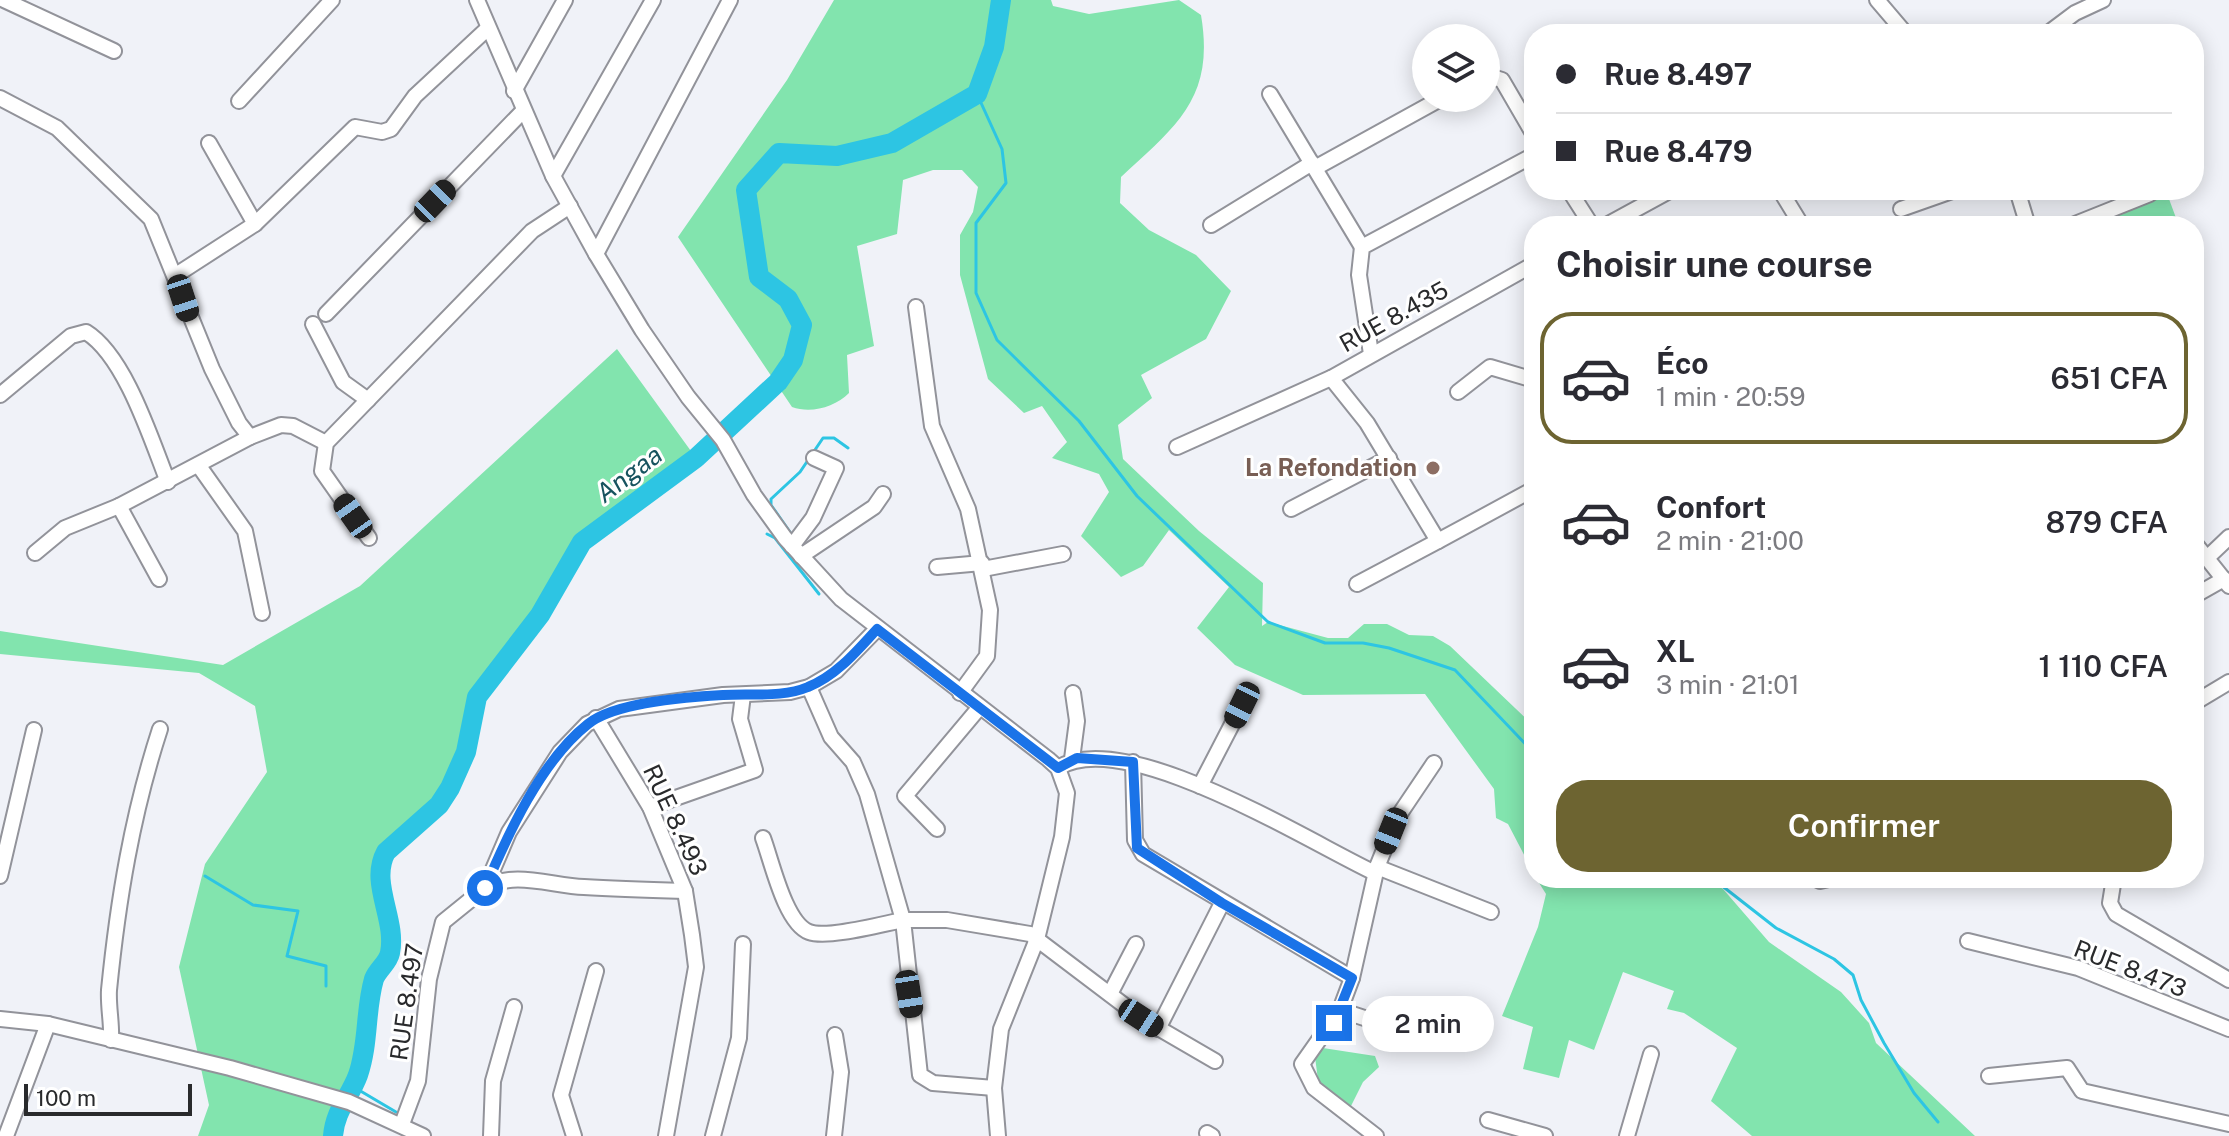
<!DOCTYPE html>
<html lang="fr">
<head>
<meta charset="utf-8">
<style>
  :root { --surface:#fff; --page:#f7f7f7; --text:#2b2b33; --muted:#7c7c81; --line:#e1e1e2; --accent:#6d6431 }
  body { margin:0; font-family:"Public Sans",sans-serif; background:var(--page); color:var(--text); height:100vh; display:flex; flex-direction:column; font-size:30px; white-space:nowrap }
  * { box-sizing:border-box; margin:0 }
  p { font-size:26px; color:var(--muted) }
  .icon { flex:none; width:44px; height:44px; fill:none; stroke:currentColor; stroke-width:2; stroke-linecap:round; stroke-linejoin:round }
  .map { position:relative; flex:1; overflow:hidden }
  .drawer { position:absolute; left:1524px; top:216px; width:680px; height:672px; display:flex; flex-direction:column; background:var(--surface); border-radius:32px; box-shadow:0 4px 20px #0003 }
  .drawer>* { flex:none }
  .banner { position:absolute; left:1524px; top:24px; width:680px; height:176px; border-radius:32px; box-shadow:0 4px 20px #0003; display:grid; align-content:center; height:176px; padding:0 32px; background:var(--surface) }
  .buttons { position:absolute; left:1412px; top:24px; display:grid; gap:16px }
  .buttons a { display:grid; place-items:center; width:88px; height:88px; border-radius:50%; background:var(--surface); box-shadow:0 4px 20px #0003; font-size:40px }
  .scale { position:absolute; left:24px; bottom:20px; width:168px; box-sizing:border-box; padding-left:8px; border:4px solid #292a2c; border-top:0; font-size:22px; line-height:28px; white-space:nowrap; color:#292a2c; -webkit-text-stroke:6px #fff; paint-order:stroke }
  .end { position:absolute; width:36px; height:36px; margin:-18px; border:10px solid #1a73e8; background:#fff; box-shadow:0 0 0 4px #fff }
  .from { border-radius:50% }
  .bubble { position:absolute; height:56px; border-radius:28px; background:var(--surface); box-shadow:0 4px 20px #0003; font-size:26px; font-weight:600; line-height:56px; text-align:center }
  .car { position:absolute; width:24px; height:48px; margin:-24px -12px; border-radius:10px; box-shadow:0 0 6px 2px #0007; background:linear-gradient(#222 24%,#8ab4d8 0 40%,#222 0 76%,#8ab4d8 0 86%,#222 0) }
  .banner b { display:flex; align-items:center; gap:28px; height:76px; font-size:30px }
  .banner b+b { border-top:2px solid var(--line) }
  .banner i { width:20px; height:20px; background:var(--text) }
  ul { padding:0; list-style:none }
  li { display:flex; align-items:center; gap:24px; height:132px; margin:0 16px 12px; padding:0 16px; border:4px solid transparent; border-radius:32px }
  li div { flex:1 }
  li b { display:block; font-size:30px }
  li em { font-style:normal; font-weight:600 }
  li.active { border-color:var(--accent) }
  li>.icon { width:72px; height:72px; stroke-width:1.5 }
  h2 { padding:0 32px; font-size:36px; line-height:96px }
  .button { display:flex; gap:16px; margin-top:auto; padding:16px 32px }
  .button a { flex:1; height:92px; border-radius:32px; background:var(--accent); color:#fff; font-size:32px; font-weight:600; line-height:92px; text-align:center }
  .map>svg:first-child { display:block }
  .green { fill:#82e4ae }
  .lines { fill:none; stroke-linecap:round; stroke-linejoin:round }
  .stream { stroke:#2dc5e3; stroke-width:3 }
  .river { stroke:#2dc5e3; stroke-width:20 }
  .minor-casing { stroke:#92939a; stroke-width:18 }
  .minor { stroke:#fff; stroke-width:14 }
  .route { stroke:#1a73e8; stroke-width:10 }
  .education-dot { fill:#8d6e63; stroke:#fff; stroke-width:3 }
  .labels { text-anchor:middle; stroke-width:6; stroke-linejoin:round; paint-order:stroke }
  .street-label { font-size:24px; fill:#292a2c; stroke:#fff }
  .education-label { font-size:24px; font-weight:bold; fill:#785e54; stroke:#fff; text-anchor:end }
  .water-label { font-size:26px; font-style:italic; fill:#17535f; stroke:#fff }
</style>
</head>
<body>
<div class="map">
<svg width="2229" height="1136" viewBox="0 0 2229 1136">
  <rect width="100%" height="100%" fill="#f0f2f8"/>
  <!-- green -->
  <g class="green">
    <path d="M834 0H1051L1053 6 1089 14 1179 0 1201 15C1215 98 1177 125 1121 177L1120 203 1149 230 1196 255 1231 291 1206 339 1141 375 1152 398 1118 425 1123 459 1199 531 1263 583 1262 626 1268 622 1328 638H1348L1364 624H1387L1409 635 1433 636 1450 646 1534 726V874L1508 824 1496 818 1494 789 1425 694 1303 695 1235 665 1197 628 1229 587 1169 530 1143 566 1121 577 1081 536 1109 492 1099 474 1052 458 1067 442 1042 406 1024 413 988 379 960 275V235L973 212 978 187 962 170H933L903 180 897 234 857 246 874 346 847 355 849 393C835 407 811 414 792 407L678 237 787 80Z"/>
    <path d="M2159 197 2169 199 2179 226 2149 222 2127 226H2082Z"/>
    <path d="M617 349 696 458 581 542 540 615 477 697 466 752 450 788 439 805 386 852C369 883 397 919 390 953 389 963 378 969 374 979 365 1010 370 1043 358 1075 349 1097 335 1110 333 1136H198L209 1105 179 967 205 864 267 772 255 706 199 673 0 654V631L223 665 360 586Z"/>
    <path d="M1536 878H1707L1723 889 1769 942 1841 992 1869 1023 1876 1043 1975 1136H1752L1711 1101 1737 1048 1684 1013 1667 1009 1674 991 1623 972 1594 1050 1569 1040 1559 1078 1523 1069 1533 1027 1502 1016 1538 927 1546 894Z"/>
    <path d="M1323 1048 1375 1056 1379 1067 1363 1082 1349 1110 1324 1089 1318 1080 1315 1057Z"/>
  </g>
  <g class="lines">
    <!-- stream -->
    <g class="stream">
      <path d="M977 94 1002 149 1006 183 976 223V293L997 340 1079 421 1137 496 1268 622 1325 643H1363L1389 648 1455 670 1534 753"/>
      <path d="M767 534 775 538 819 594"/>
      <path d="M792 535 771 505V499L800 472 823 438H834L848 448"/>
      <path d="M205 876 253 905 298 911 287 956 326 966V986"/>
      <path d="M1712 878 1776 928 1834 959 1853 975 1861 1000 1884 1043 1914 1093 1938 1122"/>
      <path d="M352 1086 396 1112"/>
    </g>
    <!-- river -->
    <path class="river" d="M333 1136C335 1110 350 1097 358 1075 369 1043 365 1010 374 979 378 969 388 963 390 953 397 919 369 883 386 852L439 805 450 788 466 752 477 697 540 615 582 542 696 458 778 382 793 360 802 325 788 299 759 277 746 190 779 153 837 156 892 143 977 94 994 47 1001 0"/>
    <!-- minor casing -->
    <g class="minor-casing">
      <g id="minor">
        <path d="M4 0 114 51"/>
        <path d="M477 0 553 176 596 254 642 330 688 397 723 440 754 495 785 538 841 599 1048 759 1058 768 1067 793 1062 837 1037 939 1001 1029 994 1088 998 1136"/>
        <path d="M1877 0 1906 34"/>
        <path d="M2047 34 2075 13 2103 0"/>
        <path d="M1486 75 1502 80 1534 135"/>
        <path d="M514 91 565 0"/>
        <path d="M1270 94 1362 247"/>
        <path d="M0 98 57 128 151 219 212 369 239 423 250 437"/>
        <path d="M239 101 332 0"/>
        <path d="M209 143 255 224"/>
        <path d="M1315 168 1442 98"/>
        <path d="M553 176 653 0"/>
        <path d="M1569 190 1592 226"/>
        <path d="M1780 190 1802 226"/>
        <path d="M2017 190 2028 226"/>
        <path d="M1901 209 1955 190"/>
        <path d="M1211 225 1312 163"/>
        <path d="M1605 226 1671 190"/>
        <path d="M2070 226 2150 194"/>
        <path d="M596 254 730 0"/>
        <path d="M1534 264 1331 378 1367 423 1438 541 1534 489"/>
        <path d="M176 275 255 224 355 127 382 132 391 129 415 96 487 29"/>
        <path d="M916 307 932 426 968 509 990 610 987 656 960 693"/>
        <path d="M326 314 523 111"/>
        <path d="M313 324 343 382 368 400"/>
        <path d="M1371 354 1359 275 1362 247 1534 155"/>
        <path d="M1458 392 1490 367 1534 380"/>
        <path d="M0 395 71 336 86 332C125 356 151 439 168 482"/>
        <path d="M1177 447 1331 378"/>
        <path d="M199 466 245 531 262 613"/>
        <path d="M119 506 159 579"/>
        <path d="M1291 509 1389 458"/>
        <path d="M369 538 322 471 326 443 532 231 570 206"/>
        <path d="M2194 542 2229 586"/>
        <path d="M792 546 813 518 836 468 814 458"/>
        <path d="M35 553 65 528 119 506 250 437 281 425 293 426 326 443"/>
        <path d="M801 556 874 507 883 494"/>
        <path d="M2207 558 2229 537"/>
        <path d="M937 567 982 563"/>
        <path d="M983 569 1063 554"/>
        <path d="M1357 584 1438 541"/>
        <path d="M2194 596 2224 579"/>
        <path d="M2194 703 2229 682"/>
        <path d="M596 718 650 807 685 891 692 935 696 967 666 1136"/>
        <path d="M1072 759 1077 721 1073 693"/>
        <path d="M1133 762 1135 840 1143 854 1352 978"/>
        <path d="M1058 768C1125 726 1307 841 1375 873"/>
        <path d="M1200 786 1242 705"/>
        <path d="M650 807 755 770 740 719 743 695"/>
        <path d="M937 829 905 796 979 708"/>
        <path d="M763 838C772 862 785 923 809 932 827 939 882 924 903 920L867 794 853 762 831 737 809 687"/>
        <path d="M1377 867 1491 912"/>
        <path d="M0 876 34 730"/>
        <path d="M1814 878 1820 881 1833 878"/>
        <path d="M2114 878 2110 903 2116 914 2229 980"/>
        <path d="M485 888C513 870 552 886 584 887 617 889 651 890 685 891"/>
        <path d="M1968 941 2078 968 2229 1029"/>
        <path d="M1110 994 1136 944"/>
        <path d="M1340 1010 1431 1040"/>
        <path d="M0 1019 48 1024 230 1068 349 1102 423 1136"/>
        <path d="M1158 1029 1222 903"/>
        <path d="M111 1040C112 1023 108 1007 109 990 118 900 132 815 160 729"/>
        <path d="M1989 1076 2067 1068 2082 1091 2229 1124"/>
        <path d="M994 1088 933 1083 920 1075 903 920H947L1030 934 1141 1018 1215 1061"/>
        <path d="M1488 1120 1545 1136"/>
        <path d="M402 1124 418 1081 429 979 443 922 485 888 509 832 560 752 587 724 619 709 723 695 790 692 809 687 836 671 877 629"/>
        <path d="M1207 1133 1212 1136"/>
        <path d="M6 1136 48 1024"/>
        <path d="M491 1136 493 1081 514 1007"/>
        <path d="M574 1136 561 1095 596 971"/>
        <path d="M713 1136 739 1038 743 944"/>
        <path d="M834 1136 841 1072 835 1035"/>
        <path d="M1376 1136 1314 1088 1302 1064 1340 1010 1352 978 1377 867 1397 818 1434 763"/>
        <path d="M1627 1136 1651 1054"/>
      </g>
    </g>
    <!-- minor -->
    <use href="#minor" class="minor"/>
  </g>
  <g class="lines">
    <!-- route -->
    <path class="route" d="M485 888C508 834 541 761 588 724 615 702 688 697 723 695 751 693 782 698 808 687 836 676 857 651 877 629L1058 768 1077 758 1133 762 1137 848 1222 903 1352 978 1334 1023"/>
  </g>
  <!-- markers -->
  <circle class="education-dot" cx="1433" cy="468" r="8"/>
  <g class="labels">
    <!-- street labels -->
    <g class="street-label">
      <text transform="translate(1394 317) rotate(-29)" y="8">RUE 8.435</text>
      <text transform="translate(675 820) rotate(65)" y="8">RUE 8.493</text>
      <text transform="translate(2130 969) rotate(21)" y="8">RUE 8.473</text>
      <text transform="translate(407 1002) rotate(-82)" y="8">RUE 8.497</text>
    </g>
    <!-- education labels -->
    <g class="education-label">
      <text x="1417" y="476">La Refondation</text>
    </g>
    <!-- water labels -->
    <g class="water-label">
      <text transform="translate(629 474) rotate(-37)" y="9">Angaa</text>
    </g>
  </g>
</svg>
<div class="buttons">
<a><svg class="icon" aria-label="layers" viewBox="0 0 24 24"><path d="M12 4l9 5-9 5-9-5zM3 14l9 5 9-5"/></svg></a>
</div>
<div class="scale">100 m</div>
<i class="end from" style="left:485px;top:888px"></i>
<i class="end" style="left:1334px;top:1023px"></i>
<div class="bubble" style="left:1362px;top:996px;width:132px">2 min</div>
<i class="car" style="left:435px;top:201px;rotate:44deg"></i>
<i class="car" style="left:183px;top:298px;rotate:162deg"></i>
<i class="car" style="left:353px;top:516px;rotate:325deg"></i>
<i class="car" style="left:1242px;top:705px;rotate:206deg"></i>
<i class="car" style="left:1391px;top:831px;rotate:202deg"></i>
<i class="car" style="left:909px;top:994px;rotate:171deg"></i>
<i class="car" style="left:1141px;top:1018px;rotate:123deg"></i>
<div class="banner">
<b><i class="from"></i>Rue 8.497</b>
<b><i></i>Rue 8.479</b>
</div>
<section class="drawer">
<h2>Choisir une course</h2>
<ul>
<li class="active"><svg class="icon" aria-label="car" viewBox="0 0 24 24"><path d="M5 17H2v-5l4-1 3-4h7l3 4 3 1v5h-3M9 17h6M6 11h13"/><circle cx="7" cy="17" r="2"/><circle cx="17" cy="17" r="2"/></svg><div><b>Éco</b><p>1 min · 20:59</p></div><em>651 CFA</em></li>
<li><svg class="icon" aria-label="car" viewBox="0 0 24 24"><path d="M5 17H2v-5l4-1 3-4h7l3 4 3 1v5h-3M9 17h6M6 11h13"/><circle cx="7" cy="17" r="2"/><circle cx="17" cy="17" r="2"/></svg><div><b>Confort</b><p>2 min · 21:00</p></div><em>879 CFA</em></li>
<li><svg class="icon" aria-label="car" viewBox="0 0 24 24"><path d="M5 17H2v-5l4-1 3-4h7l3 4 3 1v5h-3M9 17h6M6 11h13"/><circle cx="7" cy="17" r="2"/><circle cx="17" cy="17" r="2"/></svg><div><b>XL</b><p>3 min · 21:01</p></div><em>1 110 CFA</em></li>
</ul>
<div class="button"><a>Confirmer</a></div>
</section>
</div>
</body>
</html>
